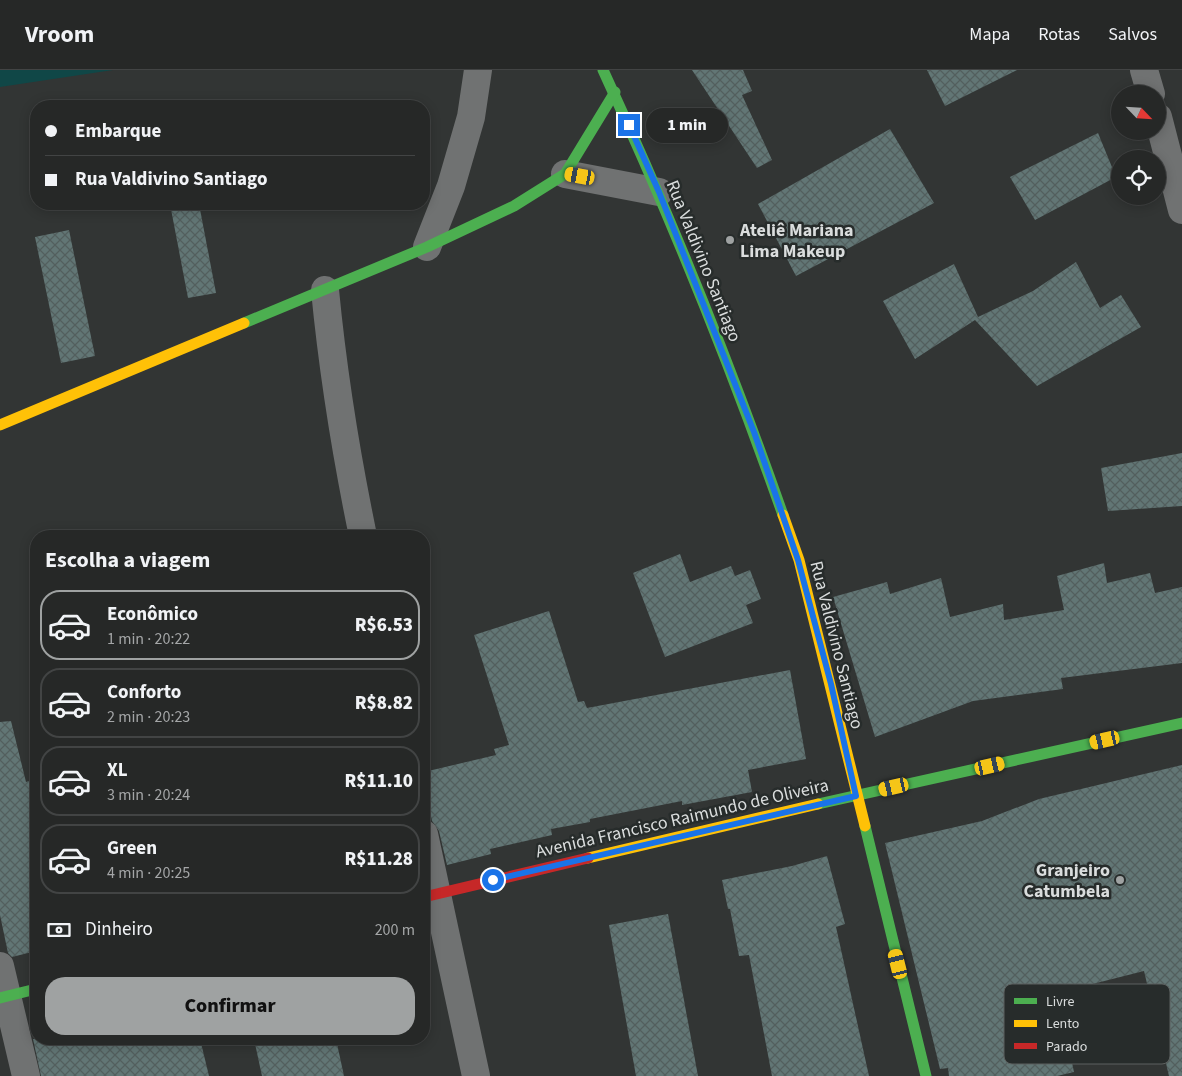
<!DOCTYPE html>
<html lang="pt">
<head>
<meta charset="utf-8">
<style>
  :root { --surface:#262827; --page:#2e302f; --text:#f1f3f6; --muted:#a4a6a7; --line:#424444; --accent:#9fa2a2 }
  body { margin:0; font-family:"Source Sans 3",sans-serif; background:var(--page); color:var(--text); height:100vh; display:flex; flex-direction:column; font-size:19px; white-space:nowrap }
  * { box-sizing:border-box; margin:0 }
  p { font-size:16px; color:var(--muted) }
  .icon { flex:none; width:28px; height:28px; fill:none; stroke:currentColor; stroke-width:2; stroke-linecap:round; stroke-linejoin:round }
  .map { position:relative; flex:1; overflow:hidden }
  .panel { position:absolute; left:30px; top:460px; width:400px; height:515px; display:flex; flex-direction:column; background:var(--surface); border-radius:20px; box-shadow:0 2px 12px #0003,0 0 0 1px var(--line) }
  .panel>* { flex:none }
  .banner { position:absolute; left:30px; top:30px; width:400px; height:110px; border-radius:20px; box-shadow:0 2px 12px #0003,0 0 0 1px var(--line); display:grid; align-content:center; height:110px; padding:0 15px; background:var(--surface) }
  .needle { width:32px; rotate:115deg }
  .controls { position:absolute; left:1111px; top:15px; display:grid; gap:10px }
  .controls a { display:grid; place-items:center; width:55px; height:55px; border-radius:50%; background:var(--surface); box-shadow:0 2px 12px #0003,0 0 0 1px var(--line); font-size:25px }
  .end { position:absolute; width:22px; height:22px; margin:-11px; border:6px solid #1a73e8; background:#fff; box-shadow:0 0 0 2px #fff }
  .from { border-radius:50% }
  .bubble { position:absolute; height:35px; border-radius:18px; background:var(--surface); box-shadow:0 2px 12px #0003,0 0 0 1px var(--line); font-size:16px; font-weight:800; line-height:35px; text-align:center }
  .car { position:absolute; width:15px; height:30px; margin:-15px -8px; border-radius:6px; box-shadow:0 0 4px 1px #0007; background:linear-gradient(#f5c518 24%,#345 0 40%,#f5c518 0 76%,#345 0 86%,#f5c518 0) }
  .banner b { display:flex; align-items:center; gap:18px; height:48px; font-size:19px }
  .banner b+b { border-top:1px solid var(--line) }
  .banner i { width:12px; height:12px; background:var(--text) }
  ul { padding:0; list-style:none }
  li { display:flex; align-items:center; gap:15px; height:70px; margin:0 10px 8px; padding:0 5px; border:2px solid var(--line); border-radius:20px }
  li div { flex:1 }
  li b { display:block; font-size:19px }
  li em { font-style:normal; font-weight:800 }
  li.active { border-color:var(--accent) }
  li>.icon { width:45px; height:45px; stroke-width:1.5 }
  h2 { padding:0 15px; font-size:22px; line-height:60px }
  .pay { display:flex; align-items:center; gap:12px; height:55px; padding:0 15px; font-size:19px }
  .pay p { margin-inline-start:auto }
  .cta { display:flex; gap:10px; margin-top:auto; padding:10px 15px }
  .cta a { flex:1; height:58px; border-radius:20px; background:var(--accent); color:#111; font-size:20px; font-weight:800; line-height:58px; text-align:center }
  header { display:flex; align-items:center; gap:30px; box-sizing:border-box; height:70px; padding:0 25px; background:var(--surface); border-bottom:1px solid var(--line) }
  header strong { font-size:24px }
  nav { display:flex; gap:28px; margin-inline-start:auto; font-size:18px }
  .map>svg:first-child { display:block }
  .pitch { fill:#104747 }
  .building { fill:url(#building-cross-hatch) }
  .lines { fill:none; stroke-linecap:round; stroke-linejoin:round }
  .street { stroke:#707272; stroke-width:28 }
  .fast { stroke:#4caf50; stroke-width:11 }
  .slow { stroke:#ffc107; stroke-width:11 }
  .jam { stroke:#c62828; stroke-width:11 }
  .route { stroke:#1a73e8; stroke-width:6 }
  .poi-dot { fill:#9fa2a2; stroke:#272c2b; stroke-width:2 }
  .labels { text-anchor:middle; stroke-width:5; stroke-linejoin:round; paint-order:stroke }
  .poi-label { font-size:18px; font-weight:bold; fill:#dadddd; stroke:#272c2b; text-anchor:start }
  .street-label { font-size:18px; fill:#dadddd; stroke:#272c2b }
  .key { fill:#272c2b; stroke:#5d6160; stroke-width:1 }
  .key-label { font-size:14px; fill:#dadddd }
</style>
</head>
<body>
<header>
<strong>Vroom</strong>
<nav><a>Mapa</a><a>Rotas</a><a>Salvos</a></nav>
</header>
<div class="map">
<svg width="1182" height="1006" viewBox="0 0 1182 1006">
  <defs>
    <pattern id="building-cross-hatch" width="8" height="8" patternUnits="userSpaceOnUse" patternTransform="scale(1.25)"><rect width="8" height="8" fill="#627675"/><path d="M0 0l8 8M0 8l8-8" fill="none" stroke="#535f5e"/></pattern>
  </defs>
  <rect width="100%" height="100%" fill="#323534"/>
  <!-- pitch -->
  <path class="pitch" d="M0 0H113L0 17Z"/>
  <!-- building -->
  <g class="building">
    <path d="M692 0H743L752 21 742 25 772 90 757 98Z"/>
    <path d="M927 0H1017L945 36Z"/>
    <path d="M890 59 934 133 796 206 758 134Z"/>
    <path d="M1098 63 1116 107 1035 150 1010 107Z"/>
    <path d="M170 134H199L216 223 188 228Z"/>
    <path d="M69 160 95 286 61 293 35 167Z"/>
    <path d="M1076 192 1100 238 1121 225 1141 257 1037 316 975 250 915 289 883 231 954 194 978 247 1033 221Z"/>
    <path d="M1182 383V436L1108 441 1101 398Z"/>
    <path d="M680 484 690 512 731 496 735 506 750 500 761 529 746 535 753 553 665 587 633 503Z"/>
    <path d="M1104 493 1107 513 1150 503 1155 523 1182 517V593L1061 608 1063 619 973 631 875 667 833 527 887 512 890 524 941 508 950 547 1003 534 1004 550 1064 540 1057 506Z"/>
    <path d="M549 541 578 632 584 631 587 638 790 600 806 689 748 700 752 722 682 735V731L590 749V752L551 759 552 765 490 779 491 784 447 795 439 761 432 751 424 713V702L496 685 494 679 509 675 474 565Z"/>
    <path d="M11 651 26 712 29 711 36 742V881L12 887 8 883 0 845V652Z"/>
    <path d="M1182 695V1006H1169L1144 901 1057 923 1074 1002 1057 1006H949L948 998 940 999 885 773 982 751 1039 729Z"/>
    <path d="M827 786 845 854 836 857 869 1006H772L749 885 739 886 730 839H728L722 810 792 796Z"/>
    <path d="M668 844 698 1006H636L609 855Z"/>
    <path d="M33 969H200L209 1006H41Z"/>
    <path d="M254 969H336L344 1006H262Z"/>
  </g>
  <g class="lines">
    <!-- street -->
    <g class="street">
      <path d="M1144 0 1151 24"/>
      <path d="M1158 47 1182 140"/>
      <path d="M565 104 659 122"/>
      <path d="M427 177 451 116 471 47 478 0"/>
      <path d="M325 220C333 303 346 384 363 466"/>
      <path d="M424 764 476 1006"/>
      <path d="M0 896 26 1006"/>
    </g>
    <!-- fast -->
    <g class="fast">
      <path d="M603 0C670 145 730 294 783 445"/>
      <path d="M244 253 427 177 514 136 565 104 615 22"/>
      <path d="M818 734 1182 653"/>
      <path d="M865 756 926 1006"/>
      <path d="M0 928 36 919"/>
    </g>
    <!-- slow -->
    <g class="slow">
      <path d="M0 355 244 253"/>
      <path d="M783 445 799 490 865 756"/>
      <path d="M588 788 818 734"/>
    </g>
    <!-- jam -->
    <path class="jam" d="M424 827 588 788"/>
  </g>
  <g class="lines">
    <!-- route -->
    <path class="route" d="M493 810 856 726 831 614 798 490 754 362 659 122 629 55"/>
  </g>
  <!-- markers -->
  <g class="poi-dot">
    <circle cx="730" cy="170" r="5"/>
    <circle cx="1120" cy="810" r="5"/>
  </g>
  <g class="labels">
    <!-- poi labels -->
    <g class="poi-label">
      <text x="740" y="166">Ateliê Mariana<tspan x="740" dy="21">Lima Makeup</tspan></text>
      <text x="1110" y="806" text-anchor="end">Granjeiro<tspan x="1110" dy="21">Catumbela</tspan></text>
    </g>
    <!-- street labels -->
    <g class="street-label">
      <text transform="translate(704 191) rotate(68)" y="6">Rua Valdivino Santiago</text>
      <text transform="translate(837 575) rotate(76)" y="6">Rua Valdivino Santiago</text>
      <text transform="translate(682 748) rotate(-13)" y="6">Avenida Francisco Raimundo de Oliveira</text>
    </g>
  </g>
  <!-- legend -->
  <rect x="1004" y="914" width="166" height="80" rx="8" class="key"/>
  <rect x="1014" y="928" width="23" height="6" fill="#4caf50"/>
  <rect x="1014" y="950" width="23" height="7" fill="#ffc107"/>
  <rect x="1014" y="973" width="23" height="6" fill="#c62828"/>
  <g class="key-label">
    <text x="1046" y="936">Livre</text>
    <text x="1046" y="958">Lento</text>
    <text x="1046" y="981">Parado</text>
  </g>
</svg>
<div class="controls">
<a><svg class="needle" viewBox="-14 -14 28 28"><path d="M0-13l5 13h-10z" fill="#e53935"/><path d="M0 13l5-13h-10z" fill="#a4a6a7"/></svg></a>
<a><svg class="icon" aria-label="locate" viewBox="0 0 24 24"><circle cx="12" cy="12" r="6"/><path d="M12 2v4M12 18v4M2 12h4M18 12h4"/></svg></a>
</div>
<i class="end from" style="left:493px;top:810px"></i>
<i class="end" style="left:629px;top:55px"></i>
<div class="bubble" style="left:646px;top:38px;width:82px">1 min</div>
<i class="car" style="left:580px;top:106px;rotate:280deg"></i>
<i class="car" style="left:1105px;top:670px;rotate:257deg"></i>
<i class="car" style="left:990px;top:696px;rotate:77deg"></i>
<i class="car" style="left:894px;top:717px;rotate:257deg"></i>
<i class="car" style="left:898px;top:894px;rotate:346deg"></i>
<div class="banner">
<b><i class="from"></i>Embarque</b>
<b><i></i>Rua Valdivino Santiago</b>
</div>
<section class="panel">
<h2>Escolha a viagem</h2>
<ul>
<li class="active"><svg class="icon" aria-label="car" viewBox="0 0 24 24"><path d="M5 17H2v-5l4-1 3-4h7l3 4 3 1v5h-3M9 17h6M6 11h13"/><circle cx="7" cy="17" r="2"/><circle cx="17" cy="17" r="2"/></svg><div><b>Econômico</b><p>1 min · 20:22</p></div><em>R$6.53</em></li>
<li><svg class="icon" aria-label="car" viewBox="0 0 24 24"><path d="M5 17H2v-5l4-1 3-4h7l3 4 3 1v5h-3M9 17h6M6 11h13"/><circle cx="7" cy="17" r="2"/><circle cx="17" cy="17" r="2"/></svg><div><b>Conforto</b><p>2 min · 20:23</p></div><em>R$8.82</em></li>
<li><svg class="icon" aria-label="car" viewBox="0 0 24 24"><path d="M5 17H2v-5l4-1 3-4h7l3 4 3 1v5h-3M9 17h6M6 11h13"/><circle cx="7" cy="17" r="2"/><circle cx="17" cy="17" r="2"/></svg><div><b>XL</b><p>3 min · 20:24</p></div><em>R$11.10</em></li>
<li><svg class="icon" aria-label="car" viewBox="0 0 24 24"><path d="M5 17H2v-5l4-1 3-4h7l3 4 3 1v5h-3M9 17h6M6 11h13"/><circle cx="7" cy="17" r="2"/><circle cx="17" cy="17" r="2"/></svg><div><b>Green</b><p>4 min · 20:25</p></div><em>R$11.28</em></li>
</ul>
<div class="pay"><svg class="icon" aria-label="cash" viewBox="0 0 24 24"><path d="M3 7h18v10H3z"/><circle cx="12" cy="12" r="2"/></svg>Dinheiro<p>200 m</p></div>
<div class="cta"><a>Confirmar</a></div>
</section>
</div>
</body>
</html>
